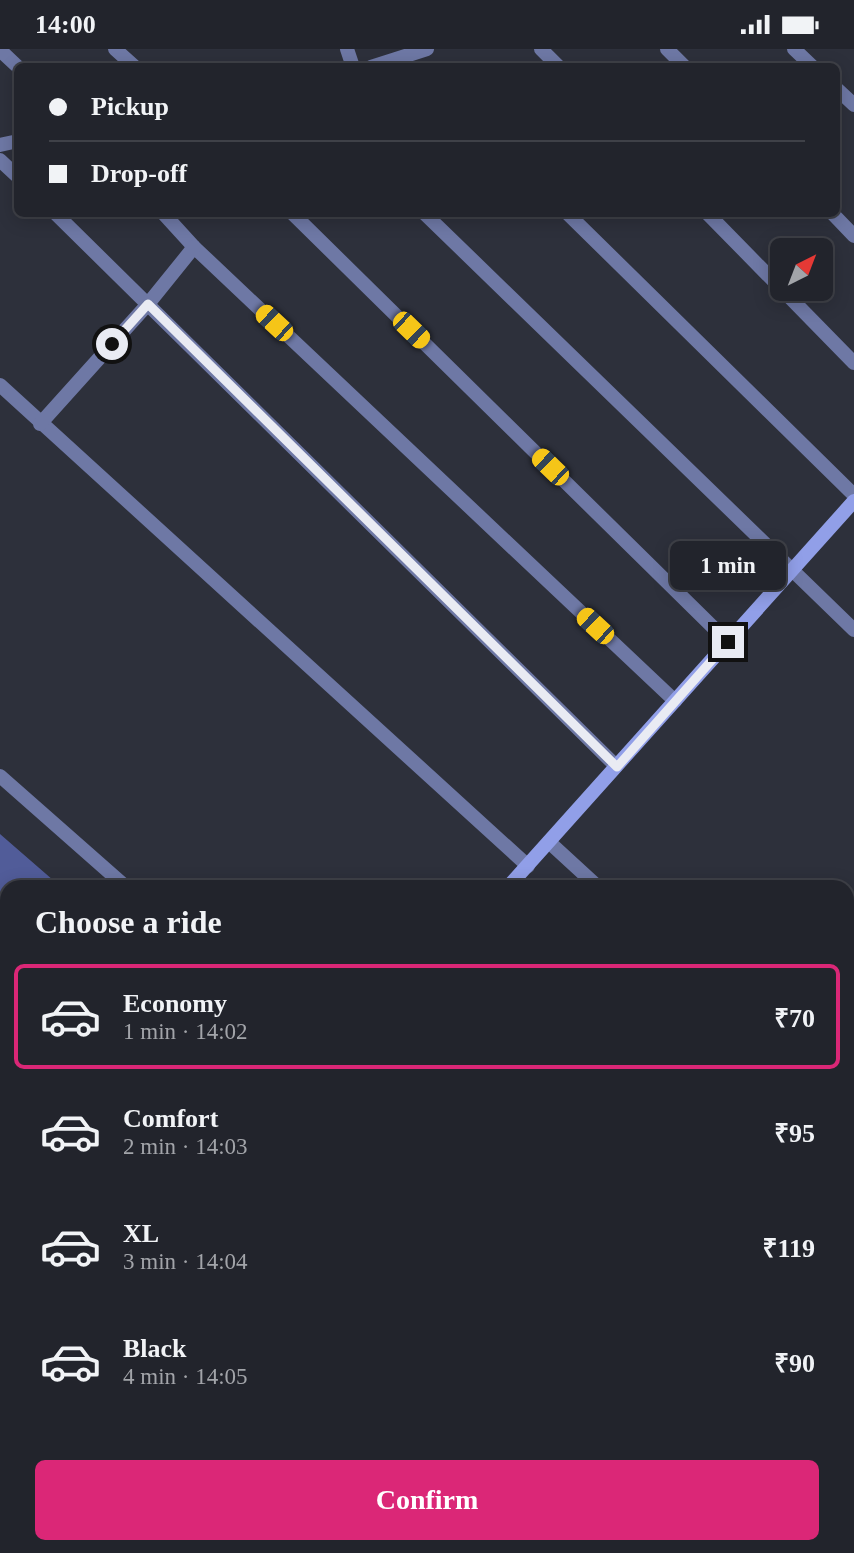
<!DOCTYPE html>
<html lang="en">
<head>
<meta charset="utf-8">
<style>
  :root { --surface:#22242c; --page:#2e3038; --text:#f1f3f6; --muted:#a2a4a9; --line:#3f4148; --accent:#db2777 }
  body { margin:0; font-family:"Times New Roman",serif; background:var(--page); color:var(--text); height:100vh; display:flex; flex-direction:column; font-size:26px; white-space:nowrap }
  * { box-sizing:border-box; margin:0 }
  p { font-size:23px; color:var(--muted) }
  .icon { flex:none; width:38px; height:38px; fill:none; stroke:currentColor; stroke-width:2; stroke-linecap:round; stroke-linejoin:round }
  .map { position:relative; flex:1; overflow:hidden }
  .sheet { position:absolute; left:0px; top:831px; width:854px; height:674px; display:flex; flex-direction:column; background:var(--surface); border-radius:21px 21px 0 0; box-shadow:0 4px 18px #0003,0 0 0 2px var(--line) }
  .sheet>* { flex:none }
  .guide { position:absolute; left:14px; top:14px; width:826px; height:154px; border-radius:10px; box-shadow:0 4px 18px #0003,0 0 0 2px var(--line); display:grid; align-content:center; height:154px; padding:0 35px; background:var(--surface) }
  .needle { width:46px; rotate:42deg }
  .controls { position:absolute; left:770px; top:189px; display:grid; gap:14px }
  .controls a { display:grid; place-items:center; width:63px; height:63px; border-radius:10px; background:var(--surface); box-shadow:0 4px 18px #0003,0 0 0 2px var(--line); font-size:35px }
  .end { position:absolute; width:32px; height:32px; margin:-16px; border:9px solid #e9ebf3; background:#111; box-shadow:0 0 0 4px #111 }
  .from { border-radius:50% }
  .bubble { position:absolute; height:49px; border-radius:10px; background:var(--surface); box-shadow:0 4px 18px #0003,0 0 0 2px var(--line); font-size:23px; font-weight:600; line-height:49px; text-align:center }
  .car { position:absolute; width:21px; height:42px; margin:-21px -10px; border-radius:9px; box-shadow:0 0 5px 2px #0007; background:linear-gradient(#f5c518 24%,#345 0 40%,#f5c518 0 76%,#345 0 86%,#f5c518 0) }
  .guide b { display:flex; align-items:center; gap:24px; height:66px; font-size:26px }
  .guide b+b { border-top:2px solid var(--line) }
  .guide i { width:18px; height:18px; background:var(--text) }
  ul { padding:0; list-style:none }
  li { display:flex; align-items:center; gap:21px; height:105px; margin:0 14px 10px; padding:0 21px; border:4px solid transparent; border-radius:10px }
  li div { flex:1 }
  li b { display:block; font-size:26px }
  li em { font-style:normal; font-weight:600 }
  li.active { border-color:var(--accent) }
  li>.icon { width:63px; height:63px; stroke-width:1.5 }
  h2 { padding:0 35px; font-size:32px; line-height:84px }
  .primary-button { display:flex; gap:14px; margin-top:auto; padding:14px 35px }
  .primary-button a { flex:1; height:80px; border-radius:10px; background:var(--accent); color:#fff; font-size:28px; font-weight:600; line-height:80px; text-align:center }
  .status { display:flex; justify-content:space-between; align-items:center; height:49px; padding:0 35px; background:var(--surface); direction:ltr }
  .status svg { height:19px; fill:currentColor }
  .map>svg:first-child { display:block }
  .water { fill:#515c99 }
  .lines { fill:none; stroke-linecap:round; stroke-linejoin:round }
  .street { stroke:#6e78a5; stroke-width:14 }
  .secondary { stroke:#919fe8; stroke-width:14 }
  .route { stroke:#e9ebf3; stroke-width:9 }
</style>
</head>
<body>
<div class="status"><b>14:00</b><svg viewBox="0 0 49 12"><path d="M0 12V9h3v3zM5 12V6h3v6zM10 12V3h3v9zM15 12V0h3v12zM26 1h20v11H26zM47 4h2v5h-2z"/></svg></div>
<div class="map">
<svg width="854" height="1504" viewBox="0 0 854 1504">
  <rect width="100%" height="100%" fill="#2d303b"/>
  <!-- water -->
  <path class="water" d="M0 785 61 838H7V935L0 943Z"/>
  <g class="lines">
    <!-- street -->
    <g class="street">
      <path d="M115 0 135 18"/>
      <path d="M347 0 353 18"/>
      <path d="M541 0 559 18"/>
      <path d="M667 0 685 18"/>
      <path d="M794 0 813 18"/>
      <path d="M0 1 18 18"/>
      <path d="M371 18 427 0"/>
      <path d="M836 39 854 56"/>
      <path d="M0 96 18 92"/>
      <path d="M0 111 18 128"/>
      <path d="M55 164 616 717"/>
      <path d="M163 164 194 198 675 652"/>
      <path d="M292 164 728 593"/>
      <path d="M424 164 854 581"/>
      <path d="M567 164 854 446"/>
      <path d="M707 164 854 314"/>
      <path d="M832 164 854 187"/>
      <path d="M0 336 528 817"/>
      <path d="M40 375 148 255 194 198"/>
      <path d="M0 727 126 838"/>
      <path d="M549 793 598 838"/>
      <path d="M847 947 854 940"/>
      <path d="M847 1076 854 1083"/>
      <path d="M847 1235 854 1242"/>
      <path d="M847 1341 854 1348"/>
      <path d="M847 1451 854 1458"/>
      <path d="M256 1498 262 1504"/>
      <path d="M740 1498 747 1504"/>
      <path d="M174 1504 180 1498"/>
      <path d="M295 1504 300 1498"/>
      <path d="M466 1504 471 1498"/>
      <path d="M556 1504 562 1498"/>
      <path d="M672 1504 678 1498"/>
    </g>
    <!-- secondary -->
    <g class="secondary">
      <path d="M508 838 854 452"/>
      <path d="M0 1399 7 1392"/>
    </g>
  </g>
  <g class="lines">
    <!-- route -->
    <path class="route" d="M112 295 148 255 617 718 728 593"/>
  </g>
</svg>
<div class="controls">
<a><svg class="needle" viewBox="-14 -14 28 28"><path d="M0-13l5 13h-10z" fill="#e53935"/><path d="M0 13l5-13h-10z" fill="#a2a4a9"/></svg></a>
</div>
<i class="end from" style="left:112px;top:295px"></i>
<i class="end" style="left:728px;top:593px"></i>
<div class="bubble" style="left:670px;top:492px;width:116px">1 min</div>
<i class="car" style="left:274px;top:274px;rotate:313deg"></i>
<i class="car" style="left:411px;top:281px;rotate:134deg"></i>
<i class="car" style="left:550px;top:418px;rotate:314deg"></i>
<i class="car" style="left:595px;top:577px;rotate:313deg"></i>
<div class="guide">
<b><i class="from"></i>Pickup</b>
<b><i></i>Drop-off</b>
</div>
<section class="sheet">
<h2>Choose a ride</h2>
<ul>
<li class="active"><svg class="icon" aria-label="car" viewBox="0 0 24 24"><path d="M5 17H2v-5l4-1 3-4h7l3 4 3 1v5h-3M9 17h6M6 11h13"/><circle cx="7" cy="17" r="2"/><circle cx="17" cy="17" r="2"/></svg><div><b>Economy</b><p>1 min · 14:02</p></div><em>₹70</em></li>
<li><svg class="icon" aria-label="car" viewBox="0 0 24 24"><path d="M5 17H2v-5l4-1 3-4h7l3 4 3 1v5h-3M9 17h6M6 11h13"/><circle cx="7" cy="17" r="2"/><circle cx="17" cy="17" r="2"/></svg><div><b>Comfort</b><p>2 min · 14:03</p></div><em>₹95</em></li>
<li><svg class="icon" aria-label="car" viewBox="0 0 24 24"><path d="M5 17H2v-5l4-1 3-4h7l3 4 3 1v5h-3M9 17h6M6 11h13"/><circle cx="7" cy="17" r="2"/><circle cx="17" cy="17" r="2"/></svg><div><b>XL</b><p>3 min · 14:04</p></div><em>₹119</em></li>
<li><svg class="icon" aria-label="car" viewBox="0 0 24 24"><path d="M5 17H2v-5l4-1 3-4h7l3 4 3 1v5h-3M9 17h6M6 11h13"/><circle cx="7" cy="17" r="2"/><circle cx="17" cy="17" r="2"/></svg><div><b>Black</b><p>4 min · 14:05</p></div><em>₹90</em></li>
</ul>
<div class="primary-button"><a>Confirm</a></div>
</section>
</div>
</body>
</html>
